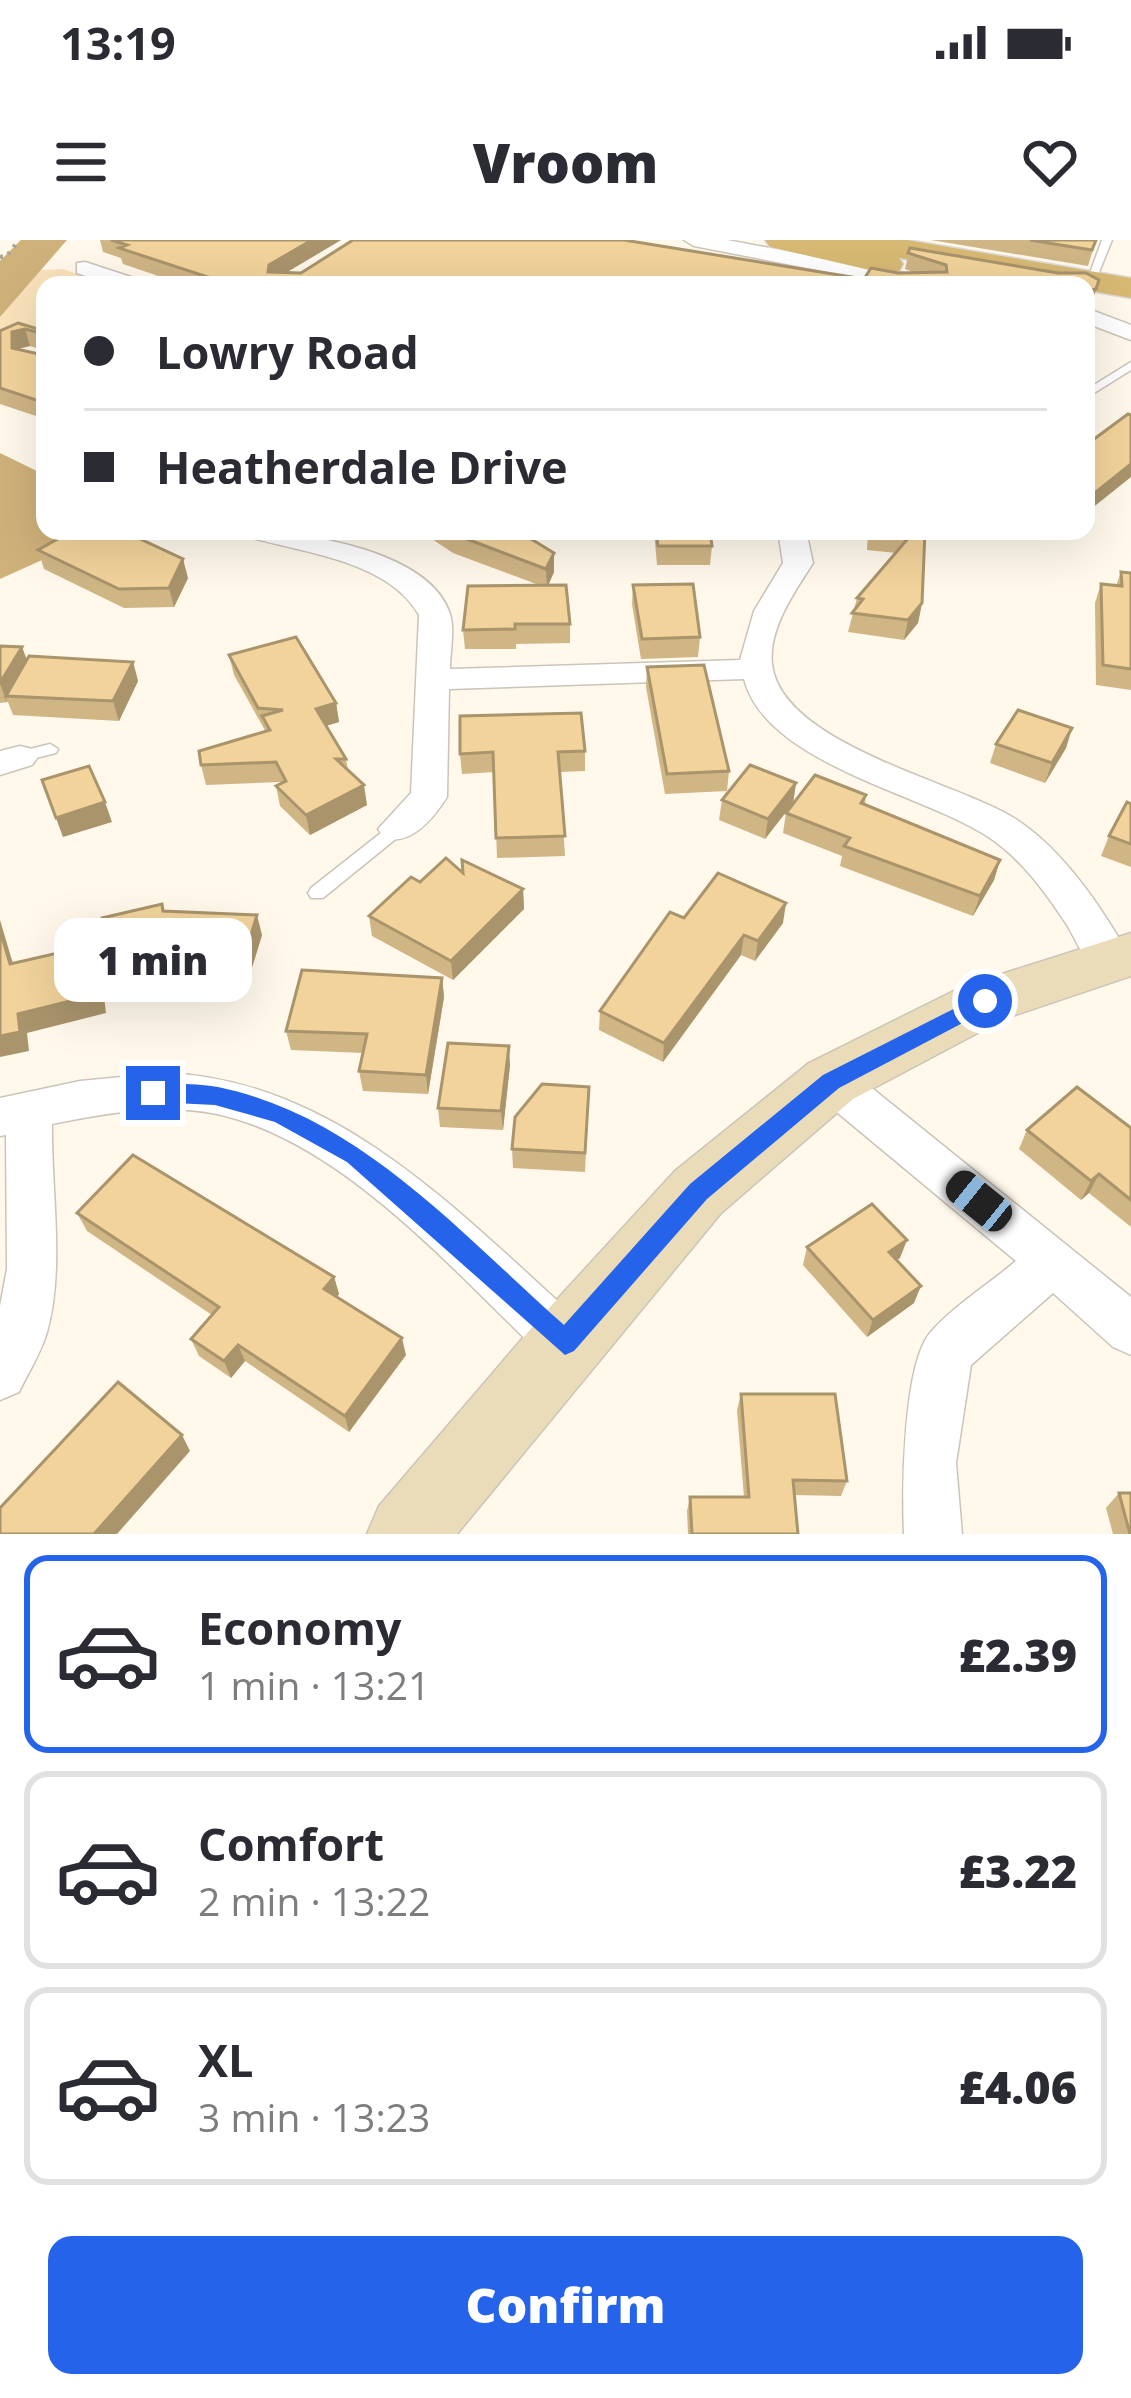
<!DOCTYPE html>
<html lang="en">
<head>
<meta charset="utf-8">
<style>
  :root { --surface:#fff; --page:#f7f7f7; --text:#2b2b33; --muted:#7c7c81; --line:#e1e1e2; --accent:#2563eb }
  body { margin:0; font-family:"Open Sans",sans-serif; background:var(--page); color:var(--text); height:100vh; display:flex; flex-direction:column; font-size:45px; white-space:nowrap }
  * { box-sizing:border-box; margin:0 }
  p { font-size:39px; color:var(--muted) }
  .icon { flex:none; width:66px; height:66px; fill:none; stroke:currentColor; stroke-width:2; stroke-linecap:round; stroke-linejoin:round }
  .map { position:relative; height:1294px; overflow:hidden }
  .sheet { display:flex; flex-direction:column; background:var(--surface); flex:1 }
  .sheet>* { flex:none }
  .hud { position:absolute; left:36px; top:36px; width:1059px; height:264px; border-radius:24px; box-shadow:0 12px 48px #0002; display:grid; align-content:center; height:264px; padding:0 48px; background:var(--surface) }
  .end { position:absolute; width:54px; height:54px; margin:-27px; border:15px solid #2563eb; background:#fff; box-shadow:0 0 0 6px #fff }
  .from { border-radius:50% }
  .bubble { position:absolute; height:84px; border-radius:24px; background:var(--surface); box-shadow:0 12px 48px #0002; font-size:39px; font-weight:800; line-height:84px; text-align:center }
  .car { position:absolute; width:36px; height:72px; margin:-36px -18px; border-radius:15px; box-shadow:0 0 9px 3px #0007; background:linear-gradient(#222 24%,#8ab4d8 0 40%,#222 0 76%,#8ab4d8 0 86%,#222 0) }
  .hud b { display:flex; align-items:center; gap:42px; height:114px; font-size:45px }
  .hud b+b { border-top:3px solid var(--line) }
  .hud i { width:30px; height:30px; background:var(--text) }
  ul { padding:21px 0 0; list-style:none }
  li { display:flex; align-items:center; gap:36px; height:198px; margin:0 24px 18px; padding:0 24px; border:6px solid var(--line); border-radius:24px }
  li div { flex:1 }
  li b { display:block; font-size:45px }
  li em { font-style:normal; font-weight:800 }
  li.current { border-color:var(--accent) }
  li>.icon { width:108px; height:108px; stroke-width:1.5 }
  .button { display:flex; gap:24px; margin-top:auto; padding:24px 48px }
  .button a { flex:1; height:138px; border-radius:24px; background:var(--accent); color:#fff; font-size:48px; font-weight:800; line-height:138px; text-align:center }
  .status { display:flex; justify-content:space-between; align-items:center; height:84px; padding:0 60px; background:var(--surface); direction:ltr }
  .status svg { height:33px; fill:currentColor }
  header { display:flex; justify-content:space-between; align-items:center; height:156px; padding:0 48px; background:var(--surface); font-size:54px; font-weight:800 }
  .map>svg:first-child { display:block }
  .green { fill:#fae3bb }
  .forest { fill:#cfb17a }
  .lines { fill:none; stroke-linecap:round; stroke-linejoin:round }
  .lane-casing { stroke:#cbc4b8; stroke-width:3 }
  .street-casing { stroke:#cbc4b8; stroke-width:3 }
  .secondary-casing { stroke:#cbc4b8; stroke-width:3 }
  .primary-casing { stroke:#dbdad9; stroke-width:3 }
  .path { stroke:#a9a49a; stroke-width:4.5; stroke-dasharray:3 6; stroke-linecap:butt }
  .lane { fill:#fff; fill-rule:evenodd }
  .street { fill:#fff; fill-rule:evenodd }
  .secondary { fill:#ebdcb9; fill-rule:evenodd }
  .primary { fill:#d7b973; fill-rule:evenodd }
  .wall { fill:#d0b585; fill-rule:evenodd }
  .shaded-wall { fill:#a9946c }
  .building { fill:#f2d39b; stroke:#a9946c; stroke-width:3; fill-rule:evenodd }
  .route { fill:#2563eb }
</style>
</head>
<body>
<div class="status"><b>13:19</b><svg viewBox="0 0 49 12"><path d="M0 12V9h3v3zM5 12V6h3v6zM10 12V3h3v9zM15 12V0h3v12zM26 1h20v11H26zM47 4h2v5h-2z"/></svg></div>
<header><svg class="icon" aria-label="menu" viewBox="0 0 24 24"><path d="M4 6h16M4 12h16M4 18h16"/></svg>Vroom<svg class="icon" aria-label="heart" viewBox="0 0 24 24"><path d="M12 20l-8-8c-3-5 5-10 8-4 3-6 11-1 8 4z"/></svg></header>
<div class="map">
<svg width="1131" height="1294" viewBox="0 0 1131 1294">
  <rect width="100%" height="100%" fill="#fff8eb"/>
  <!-- green -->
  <path class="green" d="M63 29 107 45H45V103L0 101V77L40 30Z"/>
  <!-- forest -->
  <g class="forest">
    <path d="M21 0H67L0 77V21Z"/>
    <path d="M0 213 45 235V291H106L0 339Z"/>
  </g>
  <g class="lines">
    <!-- lane casing -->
    <g class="lane-casing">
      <g id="lane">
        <path d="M1102 0H1112L1095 42 1086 44Z"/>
        <path d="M1131 122V130L1086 158V150Z"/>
        <path d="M50 504 58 509 56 513 20 522 12 517 14 513Z"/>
        <path d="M397 583 406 589 403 593 323 658H311L308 653 311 648 391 585Z"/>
      </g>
    </g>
    <!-- street casing -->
    <g class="street-casing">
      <g id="street">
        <path d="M684 0H727L929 38 940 45H895L694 6Z"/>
        <path d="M85 22 140 40 143 45H112L77 33V23Z"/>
        <path d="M1086 68 1131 85V100L1086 83Z"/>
        <path d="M245 291C301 291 430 310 450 374 455 389 450 413 450 429L740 420 754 371 783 323 778 291H806L813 323C795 351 768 389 772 424 781 504 954 541 1014 578 1063 609 1103 669 1131 719L1125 730C1116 733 1107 736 1098 731 1085 723 1075 698 1067 685 1045 652 1021 618 987 596 921 553 766 524 744 439L449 449 447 557C433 579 411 606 384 598L378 589 411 553 419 375C389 321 305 313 249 297Z"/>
        <path d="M20 506 32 509 38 517 32 525 0 535V511Z"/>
        <path d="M831 823 847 828 1131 1057V1115L1113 1107 1053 1053 971 1125 956 1223 962 1294H904C902 1251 903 1125 930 1093 953 1066 989 1044 1016 1021L815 854 809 841 815 828Z"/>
        <path d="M164 833C338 839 462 976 583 1084L591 1102 583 1120 565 1127 547 1120C455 1033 344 902 217 874 163 863 106 873 52 884 51 950 65 1029 47 1092 41 1113 28 1133 19 1152L0 1160V1066L7 1029 6 895 0 896V858L80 841Z"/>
      </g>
    </g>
    <!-- secondary casing -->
    <g class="secondary-casing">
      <path id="secondary" d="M1131 693V736L1006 778 853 859 721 973 457 1294H367L379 1266 540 1078 675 931 809 823 964 746Z"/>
    </g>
    <!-- primary casing -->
    <g class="primary-casing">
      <path id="primary" d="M765 0H907L1131 38V58L1086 50V45H1055L899 18 903 24 899 31 887 34 770 7Z"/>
    </g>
    <!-- path -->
    <path class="path" d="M0 17 7 16 19 0"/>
    <!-- lane -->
    <use href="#lane" class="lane"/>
    <!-- street -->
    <use href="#street" class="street"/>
    <!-- secondary -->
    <use href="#secondary" class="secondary"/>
    <!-- primary -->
    <use href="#primary" class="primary"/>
  </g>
  <!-- wall -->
  <g class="wall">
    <path d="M100 0H341L287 32 301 33 353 0H624L864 39 871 28 898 33H916L905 29 910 8 1058 33H1086L1099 40 1091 65 1088 66 1086 78V45H185L123 24 121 18 103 12Z"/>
    <path d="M931 0H1096L1088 26Z"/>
    <path d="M18 83 45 91V179L0 164V91ZM30 106 43 110V115L18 109Z"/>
    <path d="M420 291H518L554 313V332L548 345 570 384V403L516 404V409H465L463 390 539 345 453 313Z"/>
    <path d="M654 291H710L712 306 710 325H657Z"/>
    <path d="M868 291H925L922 363 918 383 904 400 848 392 857 358 896 313 867 310Z"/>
    <path d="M38 310 188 338 174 367 124 368 44 329Z"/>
    <path d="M1121 332 1131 333V450L1096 445 1095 363 1101 344 1116 346Z"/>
    <path d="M633 345 700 397 698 417 641 419 632 364Z"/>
    <path d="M0 406 22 407 27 420 133 422 138 441 119 481 13 475 8 462 0 463Z"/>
    <path d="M229 415 336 463 339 482 326 486 346 519 348 530 367 565 310 595 280 566 276 546 281 544 280 542 206 545 201 525 266 492 234 435Z"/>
    <path d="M647 427 729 531 727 551 665 554 646 447Z"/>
    <path d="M1072 488 1066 508 1045 543 990 523 996 504Z"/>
    <path d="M585 511V531L560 532 565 616 497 618 494 532 462 534 460 514Z"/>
    <path d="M796 543 793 563 765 599 719 580 722 560Z"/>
    <path d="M866 555 865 564 1000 620 994 640 973 676 840 626 842 616 783 593 786 573Z"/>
    <path d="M1131 564V627L1101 616 1109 596Z"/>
    <path d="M463 633 523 649 524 669 453 740 372 696 369 676 420 642Z"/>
    <path d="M164 671 262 695 246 747 145 743 117 749Z"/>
    <path d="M684 678 783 683 755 721 741 715 663 822 599 790 600 771Z"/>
    <path d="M442 738 444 757 428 854 363 851 359 831 363 813 291 810 286 791Z"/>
    <path d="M510 825 503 890 440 887 438 868Z"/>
    <path d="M589 847 585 932 513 928 512 909Z"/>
    <path d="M1131 888V987L1089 953 1081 960 1019 909 1027 890Z"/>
    <path d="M77 973 334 1037 339 1054 337 1057 406 1115 349 1192 245 1121 231 1138 199 1116 191 1099 212 1075 87 991Z"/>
    <path d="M807 1007 900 1018 897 1020 914 1063 867 1097 803 1025Z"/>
    <path d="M741 1154 847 1241 841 1256 794 1255 798 1294H688L687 1271 690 1257H744L737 1170Z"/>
    <path d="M1119 1253 1131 1294H1113L1106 1268Z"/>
  </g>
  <!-- shaded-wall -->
  <g class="shaded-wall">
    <path d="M312 0H341L272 41 268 32 269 25Z"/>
    <path d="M1099 40 1091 65 1086 67V51Z"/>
    <path d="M25 89 30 106 17 109 12 108V92Z"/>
    <path d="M1131 224V237L1086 273V260Z"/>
    <path d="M554 313V332L547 348 546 329Z"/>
    <path d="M183 319 188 338 174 367 169 348Z"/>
    <path d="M922 363 918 383 904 400 908 380Z"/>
    <path d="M22 407 29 427 6 456 7 463 0 443Z"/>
    <path d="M133 422 138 441 119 481 113 461Z"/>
    <path d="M336 463 339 482 319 488 316 469Z"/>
    <path d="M1072 488 1066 508 1045 543 1052 523Z"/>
    <path d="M796 543 793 563 765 599 768 579Z"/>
    <path d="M364 545 367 565 310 595 306 575Z"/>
    <path d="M105 562 112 582 63 597 56 578Z"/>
    <path d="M1000 620 994 640 973 676 980 656Z"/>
    <path d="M523 649 524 669 453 740 451 721Z"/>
    <path d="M786 663 783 683 755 721 758 701Z"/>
    <path d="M257 675 262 695 246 747 241 728Z"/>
    <path d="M0 680 19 744 10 724 0 690Z"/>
    <path d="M744 695 741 715 663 822 664 803Z"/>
    <path d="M93 705 100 724 106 773 27 793 29 811 0 817V796L18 774Z"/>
    <path d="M138 723 145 743 117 749 109 730Z"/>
    <path d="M442 738 444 757 428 854 426 835Z"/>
    <path d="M509 806 510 825 503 890 501 871Z"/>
    <path d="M1099 934 1089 953 1081 960 1091 941Z"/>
    <path d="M907 1000 900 1018 883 1030 889 1012Z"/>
    <path d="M334 1037 339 1054 329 1067 324 1049Z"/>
    <path d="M921 1046 914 1063 867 1097 873 1080Z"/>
    <path d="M402 1098 406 1115 349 1192 345 1176Z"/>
    <path d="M238 1105 245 1121 231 1138 224 1121Z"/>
    <path d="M182 1195 190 1211 117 1294H94Z"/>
  </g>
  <!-- building -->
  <g class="building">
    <path d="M111 0H312L269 25 268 32 301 33 353 0H624L864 39 871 28 898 33 947 32 946 25 908 13 910 8 1058 33H1086L1099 40 1096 49 1086 51 1088 70 1086 76V45H232L119 8 127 5Z"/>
    <path d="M1030 0H1096L1092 10Z"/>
    <path d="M18 83 45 91V163L0 148V91ZM25 89 44 94 43 115 12 108V92Z"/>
    <path d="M1128 174 1131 175V224L1086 260V205Z"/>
    <path d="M72 291H123L183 319 169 348 119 349 38 310Z"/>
    <path d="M446 291H518L554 313 546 329Z"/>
    <path d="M656 291H710L712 306H658Z"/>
    <path d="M871 291H925L922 363 908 380 852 373 863 359 857 358 911 295Z"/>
    <path d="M1121 332 1131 333V429L1103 425 1101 344 1122 346Z"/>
    <path d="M693 344 700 397 642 399 633 345Z"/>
    <path d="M566 345 570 384H515V389L463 390 468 346Z"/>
    <path d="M296 397 336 463 316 469 346 519H336L364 545 306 575 276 546 286 541 276 522 201 525 199 511 270 490 262 476 283 470 258 468 229 415Z"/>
    <path d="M0 406 22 407 0 443Z"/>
    <path d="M29 416 133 422 113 461 6 456Z"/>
    <path d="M704 425 729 531 667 534 647 427Z"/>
    <path d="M1018 470 1072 488 1052 523 996 504Z"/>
    <path d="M581 473 585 511 558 512 565 596 496 598 493 512 460 514V476Z"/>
    <path d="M750 525 796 543 768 579 722 560Z"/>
    <path d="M89 526 105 562 56 578 42 540Z"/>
    <path d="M815 535 866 555 861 563 1000 620 980 656 844 606 850 598 786 573Z"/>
    <path d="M1127 562 1131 564V604L1109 596Z"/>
    <path d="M446 618 463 633 462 620 523 649 451 721 369 676 411 637 420 642Z"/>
    <path d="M718 633 786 663 758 701 744 695 664 803 600 771 670 672 684 678Z"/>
    <path d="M162 664 163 671 257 675 241 728 138 723 109 730 102 678Z"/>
    <path d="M0 690 10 724 93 705 99 754 18 774 20 792 0 796Z"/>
    <path d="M302 730 442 738 426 835 359 831 367 794 286 791Z"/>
    <path d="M448 803 509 806 501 871 438 868Z"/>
    <path d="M542 844 589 847 585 913 512 909 515 877Z"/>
    <path d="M1077 847 1131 888V960L1099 934 1091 941 1027 890Z"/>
    <path d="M133 915 334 1037 324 1049 402 1098 345 1176 238 1105 224 1121 191 1099 219 1067 77 973Z"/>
    <path d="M872 964 907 1000 889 1012 921 1046 873 1080 807 1007Z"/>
    <path d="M118 1142 182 1195 94 1294H0V1268Z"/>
    <path d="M741 1154H835L847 1241 793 1240 798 1294H692L690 1257H749Z"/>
    <path d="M1119 1253H1131V1294H1130Z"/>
  </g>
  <!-- route -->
  <path class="route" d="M985 753 993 756V767L839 848 707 959 574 1111 565 1115 347 922 275 882 215 865 153 862 142 853 153 844C174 844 197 843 218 847 359 876 460 993 564 1085L690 944 823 835Z"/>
</svg>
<i class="end from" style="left:985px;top:761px"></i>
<i class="end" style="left:153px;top:853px"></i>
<div class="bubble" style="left:54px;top:678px;width:198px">1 min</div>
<i class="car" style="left:979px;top:961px;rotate:309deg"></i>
<div class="hud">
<b><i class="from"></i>Lowry Road</b>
<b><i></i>Heatherdale Drive</b>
</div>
</div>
<section class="sheet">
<ul>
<li class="current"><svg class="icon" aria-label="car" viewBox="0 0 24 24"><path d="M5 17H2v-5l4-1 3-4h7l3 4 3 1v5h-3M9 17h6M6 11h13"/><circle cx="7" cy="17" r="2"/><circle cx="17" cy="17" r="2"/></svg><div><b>Economy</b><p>1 min · 13:21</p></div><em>£2.39</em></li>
<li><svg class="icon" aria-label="car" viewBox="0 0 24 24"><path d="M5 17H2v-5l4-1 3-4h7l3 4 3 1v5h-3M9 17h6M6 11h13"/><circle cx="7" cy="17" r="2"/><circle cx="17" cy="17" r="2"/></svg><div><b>Comfort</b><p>2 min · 13:22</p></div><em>£3.22</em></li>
<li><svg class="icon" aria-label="car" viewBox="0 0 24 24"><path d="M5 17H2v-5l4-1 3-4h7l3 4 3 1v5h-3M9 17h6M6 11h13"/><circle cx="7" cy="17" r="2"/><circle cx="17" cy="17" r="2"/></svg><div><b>XL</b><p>3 min · 13:23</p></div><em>£4.06</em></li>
</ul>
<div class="button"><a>Confirm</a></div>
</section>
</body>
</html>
